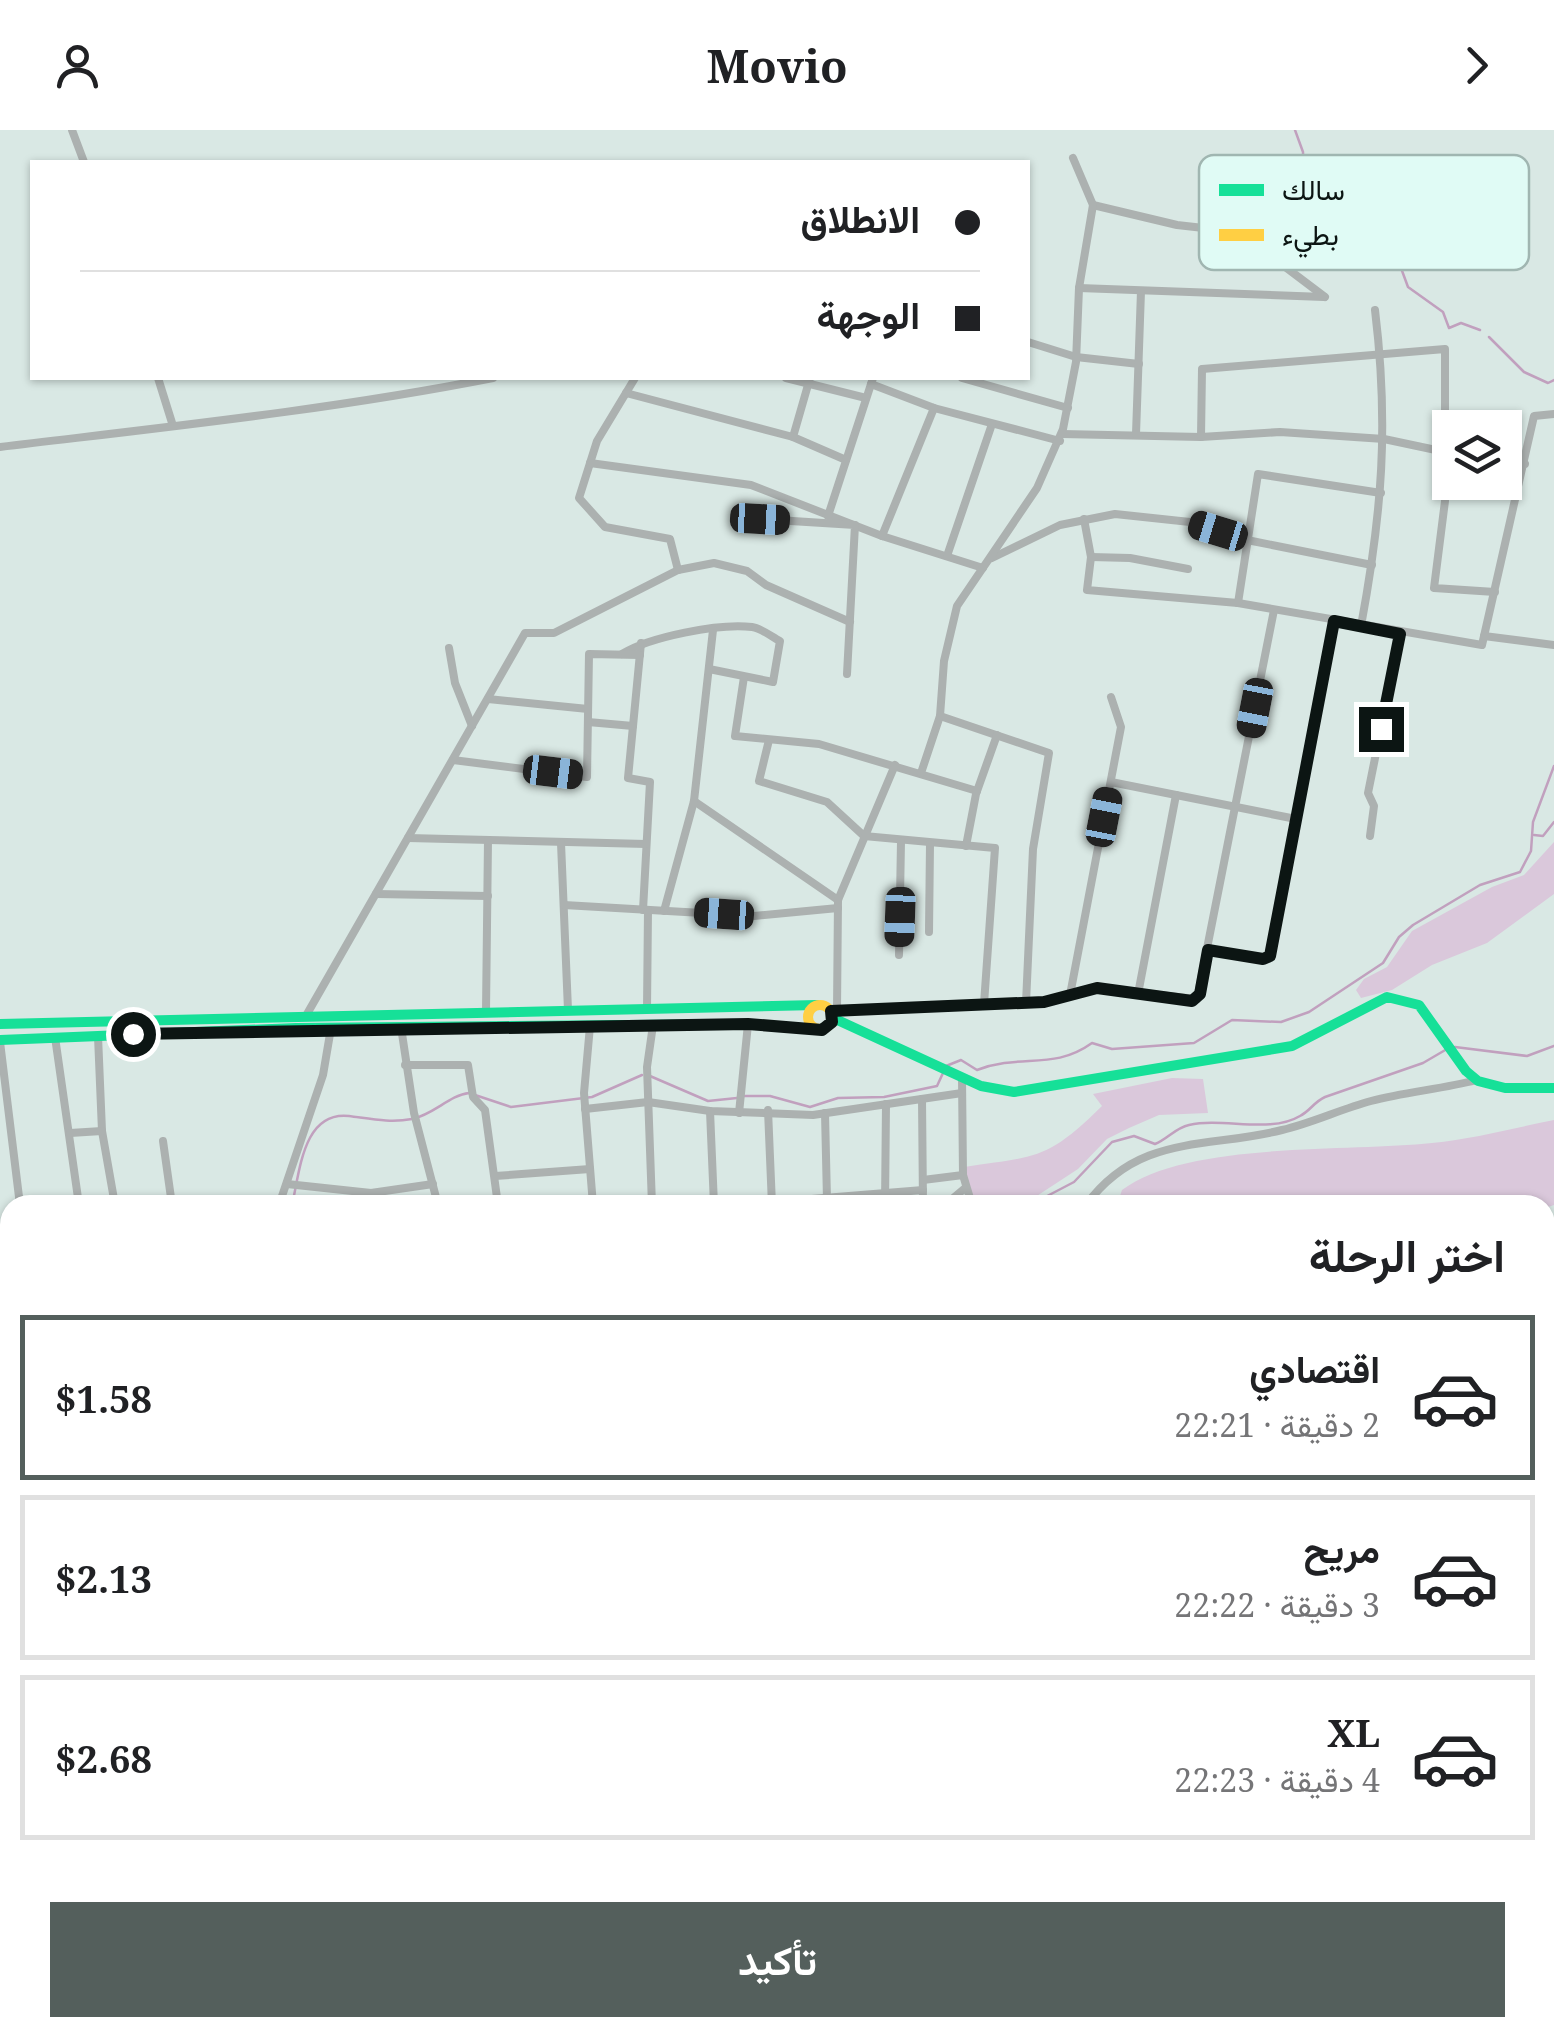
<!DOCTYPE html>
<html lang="ar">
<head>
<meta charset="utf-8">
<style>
  :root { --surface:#fff; --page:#f6f6f6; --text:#202124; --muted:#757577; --line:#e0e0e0; --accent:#545f5c }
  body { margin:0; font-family:"Noto Serif",Vazirmatn,serif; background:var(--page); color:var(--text); direction:rtl; height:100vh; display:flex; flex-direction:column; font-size:38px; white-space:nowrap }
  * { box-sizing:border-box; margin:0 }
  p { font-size:32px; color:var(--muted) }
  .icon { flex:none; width:55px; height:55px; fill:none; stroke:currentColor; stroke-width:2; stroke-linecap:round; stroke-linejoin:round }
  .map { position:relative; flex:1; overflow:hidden; direction:ltr }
  .details { position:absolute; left:0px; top:1065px; width:1555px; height:842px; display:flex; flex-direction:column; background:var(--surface); border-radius:30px 30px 0 0; box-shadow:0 2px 8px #0004; direction:rtl }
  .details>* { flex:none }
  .banner { position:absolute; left:30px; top:30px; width:1000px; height:220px; border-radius:0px; box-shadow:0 2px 8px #0004; direction:rtl; display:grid; align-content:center; height:220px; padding:0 50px; background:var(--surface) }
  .tools { position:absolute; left:1432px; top:280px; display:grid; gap:20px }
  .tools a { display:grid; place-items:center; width:90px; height:90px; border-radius:0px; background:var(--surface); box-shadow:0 2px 8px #0004; font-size:50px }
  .end { position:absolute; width:45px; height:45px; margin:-22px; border:12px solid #0c1513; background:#fff; box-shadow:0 0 0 5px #fff }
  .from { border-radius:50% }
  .car { position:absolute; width:30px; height:60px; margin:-30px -15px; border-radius:12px; box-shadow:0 0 8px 2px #0007; background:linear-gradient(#222 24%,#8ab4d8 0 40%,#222 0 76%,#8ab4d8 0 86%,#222 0) }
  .banner b { display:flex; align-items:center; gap:35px; height:95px; font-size:38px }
  .banner b+b { border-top:2px solid var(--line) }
  .banner i { width:25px; height:25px; background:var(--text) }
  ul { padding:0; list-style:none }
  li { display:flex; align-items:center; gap:30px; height:165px; margin:0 20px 15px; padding:0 30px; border:5px solid var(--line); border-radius:0px }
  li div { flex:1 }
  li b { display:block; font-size:38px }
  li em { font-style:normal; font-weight:700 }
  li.on { border-color:var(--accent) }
  li>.icon { width:90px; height:90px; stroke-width:1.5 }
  h2 { padding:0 50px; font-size:45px; line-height:120px }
  .button { display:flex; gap:20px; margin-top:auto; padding:20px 50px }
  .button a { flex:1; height:115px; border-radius:0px; background:var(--accent); color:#fff; font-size:40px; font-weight:700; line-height:115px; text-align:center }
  header { display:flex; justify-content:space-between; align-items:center; height:130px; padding:0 50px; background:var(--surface); font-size:45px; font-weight:700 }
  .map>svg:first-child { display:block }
  .green { fill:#dac8db }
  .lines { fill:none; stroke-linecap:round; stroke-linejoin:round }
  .stream { stroke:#c1a0be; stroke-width:2.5 }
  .street { stroke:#acb1b0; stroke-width:8 }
  .fast { stroke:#16e098; stroke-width:10 }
  .slow { stroke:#ffcf43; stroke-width:10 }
  .route { stroke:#0c1513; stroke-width:12 }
  .key { fill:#e0fbf5; stroke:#a0b6b1; stroke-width:2.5 }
  .key-label { font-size:28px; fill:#0c1513 }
</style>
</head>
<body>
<header><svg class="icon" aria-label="forward" viewBox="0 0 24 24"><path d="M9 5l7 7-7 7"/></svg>Movio<svg class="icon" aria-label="person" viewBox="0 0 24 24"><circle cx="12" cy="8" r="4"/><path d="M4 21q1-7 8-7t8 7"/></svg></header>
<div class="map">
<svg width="1554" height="1907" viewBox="0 0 1554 1907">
  <rect width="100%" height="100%" fill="#d9e8e4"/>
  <!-- green -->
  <g class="green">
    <path d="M1554 712V764L1487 813 1432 835 1392 860 1361 868 1356 860 1364 849 1387 837 1412 801 1492 757 1524 745Z"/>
    <path d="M1172 948 1203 949 1208 983 1159 985 1129 998 1107 1009 1078 1039 1023 1075H976L972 1070 964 1037C1038 1026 1047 1030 1102 976L1093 964Z"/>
    <path d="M1554 990V1075L1545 1078 1117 1075 1122 1060C1187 1011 1350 1022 1432 1013 1473 1009 1514 998 1554 990Z"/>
    <path d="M1554 1558V1615L1545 1607V1561Z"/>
    <path d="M0 1688 10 1691V1830L0 1835Z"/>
    <path d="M67 1898H300L307 1907H77Z"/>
    <path d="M320 1898H574L573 1907H327Z"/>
    <path d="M677 1898H811V1907H671Z"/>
    <path d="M830 1898H940V1907H834Z"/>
  </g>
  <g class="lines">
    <!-- stream -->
    <g class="stream">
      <path d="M1295 0 1303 22 1304 55 1337 101 1401 138 1408 157 1443 182 1449 198 1461 193 1480 200"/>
      <path d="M1489 207 1524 242 1548 253 1554 250"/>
      <path d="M1534 705 1543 706 1554 692"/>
      <path d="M1455 917 1527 926 1554 916"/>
      <path d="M946 936 961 930 977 940C1022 923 1053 941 1092 913L1112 919 1194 913 1232 890 1281 892 1309 882 1383 833 1399 807 1413 795 1480 755 1520 742 1531 721 1533 692 1554 636"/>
      <path d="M650 946 708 971 737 968"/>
      <path d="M744 966H770L810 977 838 968 884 967 937 956 943 943"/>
      <path d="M292 1075C300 1041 303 981 349 986 372 989 390 993 412 989 433 985 450 965 469 963L511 977 592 967 642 945"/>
      <path d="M1030 1075 1074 1052 1112 1012 1134 1006 1155 1014C1168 1009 1175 998 1189 995 1223 987 1270 1004 1300 986 1310 981 1314 972 1325 967L1423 933 1447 919"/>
      <path d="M1545 1128 1554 1120"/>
      <path d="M0 1388 10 1385"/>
      <path d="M1408 1898 1411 1907"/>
      <path d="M593 1907 600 1898"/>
    </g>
    <!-- street -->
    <g class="street">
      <path d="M72 0 84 32"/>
      <path d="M1093 75 1177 95 1239 102 1325 167"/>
      <path d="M1079 158 1324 167"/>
      <path d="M1028 212 1076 227 1139 234"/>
      <path d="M158 248 173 296"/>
      <path d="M635 248 597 311 579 368 605 397 670 409 678 440"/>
      <path d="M786 248 866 268"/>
      <path d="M810 248 793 307 846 330"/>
      <path d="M962 248 1068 278"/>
      <path d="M871 254 934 278 1060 311"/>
      <path d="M626 263 793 307"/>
      <path d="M1062 304 1201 307 1280 302 1384 309 1450 323"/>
      <path d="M1136 304 1141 161"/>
      <path d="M1201 307 1202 239 1445 219V371L1434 458 1495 462"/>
      <path d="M0 317C166 297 330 280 493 248"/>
      <path d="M1505 331 1525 334"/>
      <path d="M590 333 751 355 882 406 983 438"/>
      <path d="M828 386 873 248"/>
      <path d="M760 389 855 395 847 544"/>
      <path d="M1084 389 1091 427 1087 460 1238 473 1482 515 1534 286 1554 284"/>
      <path d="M882 406 934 278"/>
      <path d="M947 426 992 294"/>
      <path d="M1091 427 1130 428 1188 439"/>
      <path d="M992 428 1060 395 1115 384 1190 392 1247 410 1372 435"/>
      <path d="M1238 473 1258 344 1381 363"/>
      <path d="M1361 496C1382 383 1389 295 1375 180"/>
      <path d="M1484 506 1554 515"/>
      <path d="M641 513 628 648 650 652 643 780"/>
      <path d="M449 518 455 553 472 596"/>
      <path d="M622 524C649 507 719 493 752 497 761 498 772 507 780 511L773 552 709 539"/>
      <path d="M744 547 735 606 819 614 977 661"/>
      <path d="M488 569 588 579"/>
      <path d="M940 586 1049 623 1033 719 1026 873"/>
      <path d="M588 592 633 596"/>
      <path d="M769 610 759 651 827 672 864 706 995 718 984 874"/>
      <path d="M453 630 587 647 589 524 640 525"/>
      <path d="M921 643 940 586 944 531 957 476 1037 358 1063 299 1076 232 1079 158 1093 75 1073 28"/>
      <path d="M1111 652 1296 689"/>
      <path d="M694 671 838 770"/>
      <path d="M1370 706 1374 676 1368 663 1400 504"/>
      <path d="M408 708 646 714"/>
      <path d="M561 713 568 880"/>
      <path d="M966 716 976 664 997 605"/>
      <path d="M376 764 488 766"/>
      <path d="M564 775 754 786 838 778"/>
      <path d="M664 781 694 671 713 500"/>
      <path d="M929 802 930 714"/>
      <path d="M1208 820 1263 829 1270 826 1334 491"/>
      <path d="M899 825 901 711"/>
      <path d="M1138 864 1176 665"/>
      <path d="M1070 865 1121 597 1111 567"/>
      <path d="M647 879 648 780"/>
      <path d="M837 880 838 770 895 635"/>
      <path d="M486 881 488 710"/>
      <path d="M831 881 1044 872 1091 858 1197 869 1274 480"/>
      <path d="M307 884 525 503H554L678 440 714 433 747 441 766 455 850 492"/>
      <path d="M590 896 584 963 593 1075"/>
      <path d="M401 897 414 983 438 1075"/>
      <path d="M98 906 102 1001 115 1075"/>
      <path d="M55 907 79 1075"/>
      <path d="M0 912 20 1075"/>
      <path d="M405 935H468L473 967 485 980 498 1075"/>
      <path d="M962 948 963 1045 972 1075"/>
      <path d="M922 969 923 1075"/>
      <path d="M585 979 648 972 710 981 813 985 962 963"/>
      <path d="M768 980 772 1075"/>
      <path d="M710 981 714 1075"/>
      <path d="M739 983 748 894"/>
      <path d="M825 983 827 1070"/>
      <path d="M70 1003 102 1001"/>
      <path d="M163 1011 172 1075"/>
      <path d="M495 1046 590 1039"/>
      <path d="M923 1050 963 1045"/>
      <path d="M287 1054 371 1063 433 1054"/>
      <path d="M279 1075 323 945 331 898"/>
      <path d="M652 1075 647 937 653 895"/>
      <path d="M739 1075 923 1060"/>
      <path d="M885 1075 886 974"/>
      <path d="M945 1075 964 1059"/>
      <path d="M1086 1075C1139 1003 1207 1019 1282 1000 1312 993 1341 979 1371 971 1405 962 1442 959 1477 950"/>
      <path d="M0 1297 10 1295"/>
      <path d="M0 1382 10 1377"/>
      <path d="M0 1878H10"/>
      <path d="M309 1898 317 1907"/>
      <path d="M37 1907 38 1898"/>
      <path d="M610 1907 619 1898"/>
    </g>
    <!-- fast -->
    <g class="fast">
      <path d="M833 888 981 956 1014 962 1292 916 1387 867 1419 875 1466 941 1478 951 1505 958H1554"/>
      <path d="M0 894 817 875"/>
      <path d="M0 910 296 898 748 894 815 899"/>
    </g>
    <!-- slow -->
    <circle class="slow" cx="820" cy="887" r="12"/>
  </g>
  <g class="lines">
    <!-- route -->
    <path class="route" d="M133 904 748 894 822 900 832 892 831 881 1044 872 1097 858 1192 871 1200 864 1208 820 1263 829 1270 826 1334 491 1400 504 1381 599"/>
  </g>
  <!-- legend -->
  <rect x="1199" y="25" width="330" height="115" rx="15" class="key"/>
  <rect x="1219" y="54" width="45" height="12" fill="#16e098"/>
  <rect x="1219" y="99" width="45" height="12" fill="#ffcf43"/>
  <g class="key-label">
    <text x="1282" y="70">سالك</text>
    <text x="1282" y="115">بطيء</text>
  </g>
</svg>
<div class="tools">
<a><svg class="icon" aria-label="layers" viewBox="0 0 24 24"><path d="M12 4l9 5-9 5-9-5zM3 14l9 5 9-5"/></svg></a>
</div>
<i class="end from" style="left:133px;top:904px"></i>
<i class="end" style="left:1381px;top:599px"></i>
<i class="car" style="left:760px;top:389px;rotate:93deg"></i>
<i class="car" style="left:1218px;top:401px;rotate:287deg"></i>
<i class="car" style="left:1255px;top:578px;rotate:191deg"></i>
<i class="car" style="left:553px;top:642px;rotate:97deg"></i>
<i class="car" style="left:1104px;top:687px;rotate:11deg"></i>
<i class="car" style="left:724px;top:784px;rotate:274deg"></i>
<i class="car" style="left:900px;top:787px;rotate:182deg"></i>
<div class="banner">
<b><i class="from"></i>الانطلاق</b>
<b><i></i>الوجهة</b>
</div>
<section class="details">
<h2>اختر الرحلة</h2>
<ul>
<li class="on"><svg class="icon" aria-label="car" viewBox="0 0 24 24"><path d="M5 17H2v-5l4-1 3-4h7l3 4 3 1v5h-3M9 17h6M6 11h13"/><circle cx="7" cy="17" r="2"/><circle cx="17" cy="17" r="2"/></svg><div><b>اقتصادي</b><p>2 دقيقة · 22:21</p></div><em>$1.58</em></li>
<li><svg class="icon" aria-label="car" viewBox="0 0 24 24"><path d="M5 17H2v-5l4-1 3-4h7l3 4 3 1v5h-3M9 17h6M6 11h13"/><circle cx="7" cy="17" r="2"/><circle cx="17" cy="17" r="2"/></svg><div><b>مريح</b><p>3 دقيقة · 22:22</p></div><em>$2.13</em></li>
<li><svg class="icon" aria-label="car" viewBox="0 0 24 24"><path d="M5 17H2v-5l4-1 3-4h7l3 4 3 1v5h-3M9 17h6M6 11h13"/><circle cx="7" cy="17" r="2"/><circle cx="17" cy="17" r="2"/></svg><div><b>XL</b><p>4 دقيقة · 22:23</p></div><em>$2.68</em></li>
</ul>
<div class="button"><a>تأكيد</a></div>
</section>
</div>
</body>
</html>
